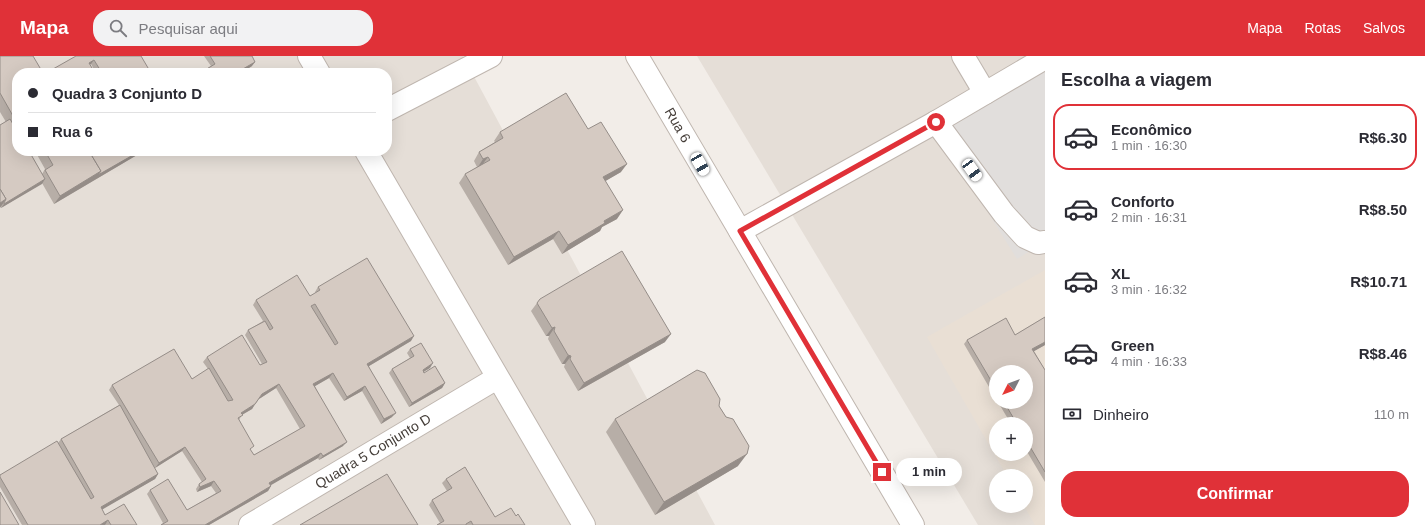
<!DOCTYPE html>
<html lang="pt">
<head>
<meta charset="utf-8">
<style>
  :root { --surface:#fff; --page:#f2f2f3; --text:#2b2b33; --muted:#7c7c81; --line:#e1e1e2; --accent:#e03138 }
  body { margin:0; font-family:Helvetica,sans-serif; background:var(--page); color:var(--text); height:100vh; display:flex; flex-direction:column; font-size:15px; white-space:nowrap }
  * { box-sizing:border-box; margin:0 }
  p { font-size:13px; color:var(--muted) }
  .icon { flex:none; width:22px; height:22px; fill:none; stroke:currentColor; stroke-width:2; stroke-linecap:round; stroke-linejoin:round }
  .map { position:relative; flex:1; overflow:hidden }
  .drawer { display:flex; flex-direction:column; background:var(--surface); width:380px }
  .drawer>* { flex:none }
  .hud { position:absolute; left:12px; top:12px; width:380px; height:88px; border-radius:16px; box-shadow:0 4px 16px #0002; display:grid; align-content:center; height:88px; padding:0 16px; background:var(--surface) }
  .needle { width:26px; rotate:228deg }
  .fabs { position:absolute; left:989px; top:309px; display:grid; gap:8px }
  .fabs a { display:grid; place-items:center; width:44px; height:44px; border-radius:50%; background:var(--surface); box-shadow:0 4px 16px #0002; font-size:20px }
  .end { position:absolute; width:18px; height:18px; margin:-9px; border:5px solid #e03138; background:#fff; box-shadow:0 0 0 2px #fff }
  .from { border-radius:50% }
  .bubble { position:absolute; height:28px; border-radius:14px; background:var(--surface); box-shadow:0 4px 16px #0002; font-size:13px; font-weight:800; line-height:28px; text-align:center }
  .car { position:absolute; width:12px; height:24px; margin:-12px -6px; border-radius:5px; box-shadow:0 0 3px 1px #0007; background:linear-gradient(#fff 24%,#345 0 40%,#fff 0 76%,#345 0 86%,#fff 0) }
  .hud b { display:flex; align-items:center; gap:14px; height:38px; font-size:15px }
  .hud b+b { border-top:1px solid var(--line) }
  .hud i { width:10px; height:10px; background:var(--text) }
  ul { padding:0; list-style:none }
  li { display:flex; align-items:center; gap:12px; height:66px; margin:0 8px 6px; padding:0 8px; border:2px solid transparent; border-radius:16px }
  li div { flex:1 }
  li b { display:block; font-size:15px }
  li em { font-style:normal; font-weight:800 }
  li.current { border-color:var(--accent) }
  li>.icon { width:36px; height:36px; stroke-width:1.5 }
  h2 { padding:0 16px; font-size:18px; line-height:48px }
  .pay { display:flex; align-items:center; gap:10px; height:44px; padding:0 16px; font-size:15px }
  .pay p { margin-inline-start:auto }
  .cta { display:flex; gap:8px; margin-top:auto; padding:8px 16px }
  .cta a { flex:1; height:46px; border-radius:16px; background:var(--accent); color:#fff; font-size:16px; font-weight:800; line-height:46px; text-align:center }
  header { display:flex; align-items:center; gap:24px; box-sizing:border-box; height:56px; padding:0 20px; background:var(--accent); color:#fff }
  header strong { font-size:19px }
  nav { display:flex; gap:22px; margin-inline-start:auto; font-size:14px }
  .search { width:280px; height:36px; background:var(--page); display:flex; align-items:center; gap:10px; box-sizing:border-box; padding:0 14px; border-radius:16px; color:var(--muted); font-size:15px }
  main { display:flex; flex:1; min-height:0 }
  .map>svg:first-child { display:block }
  .residential { fill:#e5ded7; fill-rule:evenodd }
  .education { fill:#e9dfd4; fill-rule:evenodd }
  .parking { fill:#e1dedc }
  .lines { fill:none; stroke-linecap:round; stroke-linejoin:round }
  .minor-casing { stroke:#bfb6af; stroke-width:24 }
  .tertiary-casing { stroke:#bfb6af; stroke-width:24 }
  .minor { stroke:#fff; stroke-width:22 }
  .tertiary { stroke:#fff; stroke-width:22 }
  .wall { fill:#b7aea7; fill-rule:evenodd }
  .shaded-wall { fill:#958d88 }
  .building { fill:#d5cac2; stroke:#958d88; fill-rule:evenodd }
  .route { stroke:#e03138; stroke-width:5 }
  .labels { text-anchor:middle; stroke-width:3.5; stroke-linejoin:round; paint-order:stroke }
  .street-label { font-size:14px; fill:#443d38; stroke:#fff }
</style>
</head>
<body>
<header>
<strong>Mapa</strong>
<div class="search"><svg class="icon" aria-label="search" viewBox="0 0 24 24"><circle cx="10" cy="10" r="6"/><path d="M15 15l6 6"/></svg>Pesquisar aqui</div>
<nav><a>Mapa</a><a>Rotas</a><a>Salvos</a></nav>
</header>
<main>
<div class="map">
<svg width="1045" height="469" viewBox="0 0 1045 469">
  <rect width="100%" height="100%" fill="#f2ede8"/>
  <!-- residential -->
  <g class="residential">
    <path d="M0 0H463L715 469H0ZM17 17H387V95H17Z"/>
    <path d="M697 0H1045V469H978ZM996 316H1026V346H996ZM996 368H1026V398H996ZM996 420H1026V450H996Z"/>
  </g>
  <!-- education -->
  <path class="education" d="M1045 214V469H1035L1024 450H1026V420H1007L927 281ZM996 316H1026V346H996ZM996 368H1026V398H996Z"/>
  <!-- parking -->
  <path class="parking" d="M1045 7V186L1017 203 935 72Z"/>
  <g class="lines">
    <!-- minor casing -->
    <g class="minor-casing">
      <g id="minor">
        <path d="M309 0 319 17"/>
        <path d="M963 0 985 37"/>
        <path d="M387 54 491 0"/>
        <path d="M936 66 1004 158 1025 181 1038 187 1045 186"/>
        <path d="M366 95 584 469"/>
        <path d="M740 175 936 66 1045 2"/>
        <path d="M250 469 497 322"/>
      </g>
    </g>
    <!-- tertiary casing -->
    <g class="tertiary-casing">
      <path id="tertiary" d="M637 0 913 469"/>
    </g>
    <!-- minor -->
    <use href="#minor" class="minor"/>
    <!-- tertiary -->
    <use href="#tertiary" class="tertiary"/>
  </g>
  <!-- wall -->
  <g class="wall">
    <path d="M0 0 17 17V73H16L42 118 45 113 35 95H140L137 99 54 148 42 127 1 152 6 66 0 56Z"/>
    <path d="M76 0 151 17H96L91 8Z"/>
    <path d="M204 0H252V10L241 17H203L205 14 211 10Z"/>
    <path d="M588 73 621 116 605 125 617 163 602 171 600 175 562 198 553 183 508 209 459 127 465 118 477 111 474 105 479 96 495 86 494 85 500 76Z"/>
    <path d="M318 231 411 285 369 310 392 361 381 368 362 335 344 345 329 322 315 330 343 390 319 404 318 402 270 429 271 430 268 435 209 469H161L163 467 147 438 150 434 187 454 216 437 211 430 197 436 196 433 199 428 202 426 182 395 155 412 145 395 158 418 155 423 102 453 105 459 137 469H22L0 431V419L58 387 61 383 119 349 109 334 112 329 192 323 208 313 203 306 207 301 260 309 262 308 245 279 248 274 263 265 253 249 256 244 310 240 316 237 315 236ZM276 332 300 373 254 399 251 395 239 364 242 359 252 353 259 343Z"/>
    <path d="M540 243 665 286 578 335 564 311 565 308H562L548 283 549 280H546L531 255Z"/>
    <path d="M1045 261V289L1034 295 1045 314V426L1026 394V368H1011L998 346H1026L996 316V343L964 288 967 284 1015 279Z"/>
    <path d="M410 293 430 312 424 316V317L445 327 442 332 409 351 389 317 392 313 410 302 407 297Z"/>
    <path d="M719 350 726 361 738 410 655 459 606 376 615 363Z"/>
    <path d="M446 423 495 461 516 460 525 469H437L440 467 429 449 432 444 447 435 442 427Z"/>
  </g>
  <!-- shaded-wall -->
  <g class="shaded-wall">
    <path d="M94 4 91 8 86 11 89 7Z"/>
    <path d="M255 6 252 10 241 17H236Z"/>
    <path d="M17 68V73L12 76Z"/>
    <path d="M140 95 137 99 54 148 60 140 101 115Z"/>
    <path d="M488 101 482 109 478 111 483 103Z"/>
    <path d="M627 108 621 116 597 130 603 121Z"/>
    <path d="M45 123 42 128 1 152 4 148Z"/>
    <path d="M6 143 0 152V147Z"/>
    <path d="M623 154 617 163 602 171 600 175 562 198 568 189 604 165Z"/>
    <path d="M559 175 553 183 508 209 514 201Z"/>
    <path d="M555 271 549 280H546L552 272Z"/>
    <path d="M671 278 665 286 578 335 584 327Z"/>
    <path d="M414 280 411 285 364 313 367 308Z"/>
    <path d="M1045 286V289L1029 298 1032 293Z"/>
    <path d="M568 299 571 300 565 308H562Z"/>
    <path d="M433 307 430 312 419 318 423 314Z"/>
    <path d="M333 317 329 322 310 333 313 328Z"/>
    <path d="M445 327 442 332 409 351 412 347Z"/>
    <path d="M279 328 276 332 259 343 262 338Z"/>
    <path d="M365 330 362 335 344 345 347 341Z"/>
    <path d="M255 348 252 353 238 361 241 357Z"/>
    <path d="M396 357 392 361 381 368 384 363Z"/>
    <path d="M347 386 343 390 319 404 323 400Z"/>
    <path d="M185 391 182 395 155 412 159 407Z"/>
    <path d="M321 397 318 402 266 432 269 427Z"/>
    <path d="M747 398 738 410 655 459 664 446Z"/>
    <path d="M158 418 155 423 98 456 101 451Z"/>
    <path d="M214 425 211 430 197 436 200 431Z"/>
    <path d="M271 430 268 435 209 469H205Z"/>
    <path d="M108 464 105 469H100Z"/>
  </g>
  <!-- building -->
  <g class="building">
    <path d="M0 0H33L43 17H17V67L0 37Z"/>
    <path d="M76 0H141L151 17H102L94 4 89 7 95 17H46Z"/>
    <path d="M210 0H252L255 6 236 17H207L205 14 215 8Z"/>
    <path d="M566 37 588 73 601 66 627 108 603 121 623 154 604 165 605 167 568 189 559 175 514 201 465 118 490 104 488 101 483 103 479 96 503 82 500 76Z"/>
    <path d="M10 63 17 75V95H29L45 123 4 148V147L6 143 0 133V69Z"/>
    <path d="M45 95H89L101 115 60 140 45 114 53 109Z"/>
    <path d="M89 95H140L98 119 101 115Z"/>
    <path d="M0 133 6 143 0 147Z"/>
    <path d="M622 195 671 278 584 327 570 303 571 300 568 299 554 275 555 271 552 272 537 247 540 243Z"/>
    <path d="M367 202 414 280 367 308 396 357 384 363 365 330 347 341 333 317 313 328 347 386 323 400 321 397 269 427 271 430 205 469H161L168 465 150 434 168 423 187 454 221 435 214 425 200 431 199 428 206 423 185 391 159 407 112 329 174 293 192 323 209 312 228 345 233 344 207 301 242 279 260 309 267 306 248 274 265 265 270 274 273 272 256 244 297 219 310 240 320 234 318 231ZM315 248 338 287 335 289 311 250ZM279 328 305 370 254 399 250 393 254 390 238 362 243 359 241 357 255 348 262 338Z"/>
    <path d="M1045 261V286L1032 293 1045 314V416L1026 384V368H1017L1004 346H1026V316H996V333L967 284 1006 262 1015 279Z"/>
    <path d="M421 287 433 307 423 314 424 317 435 310 445 327 412 347 392 313 414 300 410 293Z"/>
    <path d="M697 314 705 317 720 343 719 350 726 361 733 363 749 390 747 398 664 446 615 363Z"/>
    <path d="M120 349 158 418 101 451 105 459 124 448 137 469H111L108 464 100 469H28L0 421V419L57 385 91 443 94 441 61 383Z"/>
    <path d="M465 411 495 461 511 452 516 460 518 458 525 469H473L471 465 466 468V469H437L444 465 432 444 452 432 446 423Z"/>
    <path d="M387 418 418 469H300Z"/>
    <path d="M0 436 19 469H0Z"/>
  </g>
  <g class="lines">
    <!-- route -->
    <path class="route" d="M882 416 740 175 936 66"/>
  </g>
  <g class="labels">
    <!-- street labels -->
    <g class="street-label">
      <text transform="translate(678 69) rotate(60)" y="5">Rua 6</text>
      <text transform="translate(373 395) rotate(-31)" y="5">Quadra 5 Conjunto D</text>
    </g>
  </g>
</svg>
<div class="fabs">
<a><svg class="needle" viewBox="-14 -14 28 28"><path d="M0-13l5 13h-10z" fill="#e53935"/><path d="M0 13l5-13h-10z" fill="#7c7c81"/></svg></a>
<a>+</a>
<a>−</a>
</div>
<i class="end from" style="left:936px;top:66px"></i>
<i class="end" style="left:882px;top:416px"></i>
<div class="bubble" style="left:896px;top:402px;width:66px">1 min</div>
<i class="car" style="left:700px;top:108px;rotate:150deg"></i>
<i class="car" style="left:972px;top:114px;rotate:144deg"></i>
<div class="hud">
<b><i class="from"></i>Quadra 3 Conjunto D</b>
<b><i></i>Rua 6</b>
</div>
</div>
<section class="drawer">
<h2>Escolha a viagem</h2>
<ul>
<li class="current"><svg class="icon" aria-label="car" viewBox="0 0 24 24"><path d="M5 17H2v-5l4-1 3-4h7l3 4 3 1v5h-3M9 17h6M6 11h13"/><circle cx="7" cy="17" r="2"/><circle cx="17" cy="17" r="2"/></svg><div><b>Econômico</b><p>1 min · 16:30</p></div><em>R$6.30</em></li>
<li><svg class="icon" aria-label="car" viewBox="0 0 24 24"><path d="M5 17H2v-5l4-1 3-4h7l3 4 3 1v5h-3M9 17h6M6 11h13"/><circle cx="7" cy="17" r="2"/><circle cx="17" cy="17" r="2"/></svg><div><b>Conforto</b><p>2 min · 16:31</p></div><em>R$8.50</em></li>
<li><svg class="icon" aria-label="car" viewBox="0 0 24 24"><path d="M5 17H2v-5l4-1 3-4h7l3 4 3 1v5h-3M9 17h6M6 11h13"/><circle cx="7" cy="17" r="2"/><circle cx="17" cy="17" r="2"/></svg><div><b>XL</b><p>3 min · 16:32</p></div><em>R$10.71</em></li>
<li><svg class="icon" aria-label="car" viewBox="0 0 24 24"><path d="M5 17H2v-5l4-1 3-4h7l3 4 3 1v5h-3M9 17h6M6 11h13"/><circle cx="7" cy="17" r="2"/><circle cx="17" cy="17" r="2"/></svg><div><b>Green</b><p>4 min · 16:33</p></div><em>R$8.46</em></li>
</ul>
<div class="pay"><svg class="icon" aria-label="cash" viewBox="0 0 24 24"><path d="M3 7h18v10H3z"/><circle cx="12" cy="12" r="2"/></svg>Dinheiro<p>110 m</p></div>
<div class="cta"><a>Confirmar</a></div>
</section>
</main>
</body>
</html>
